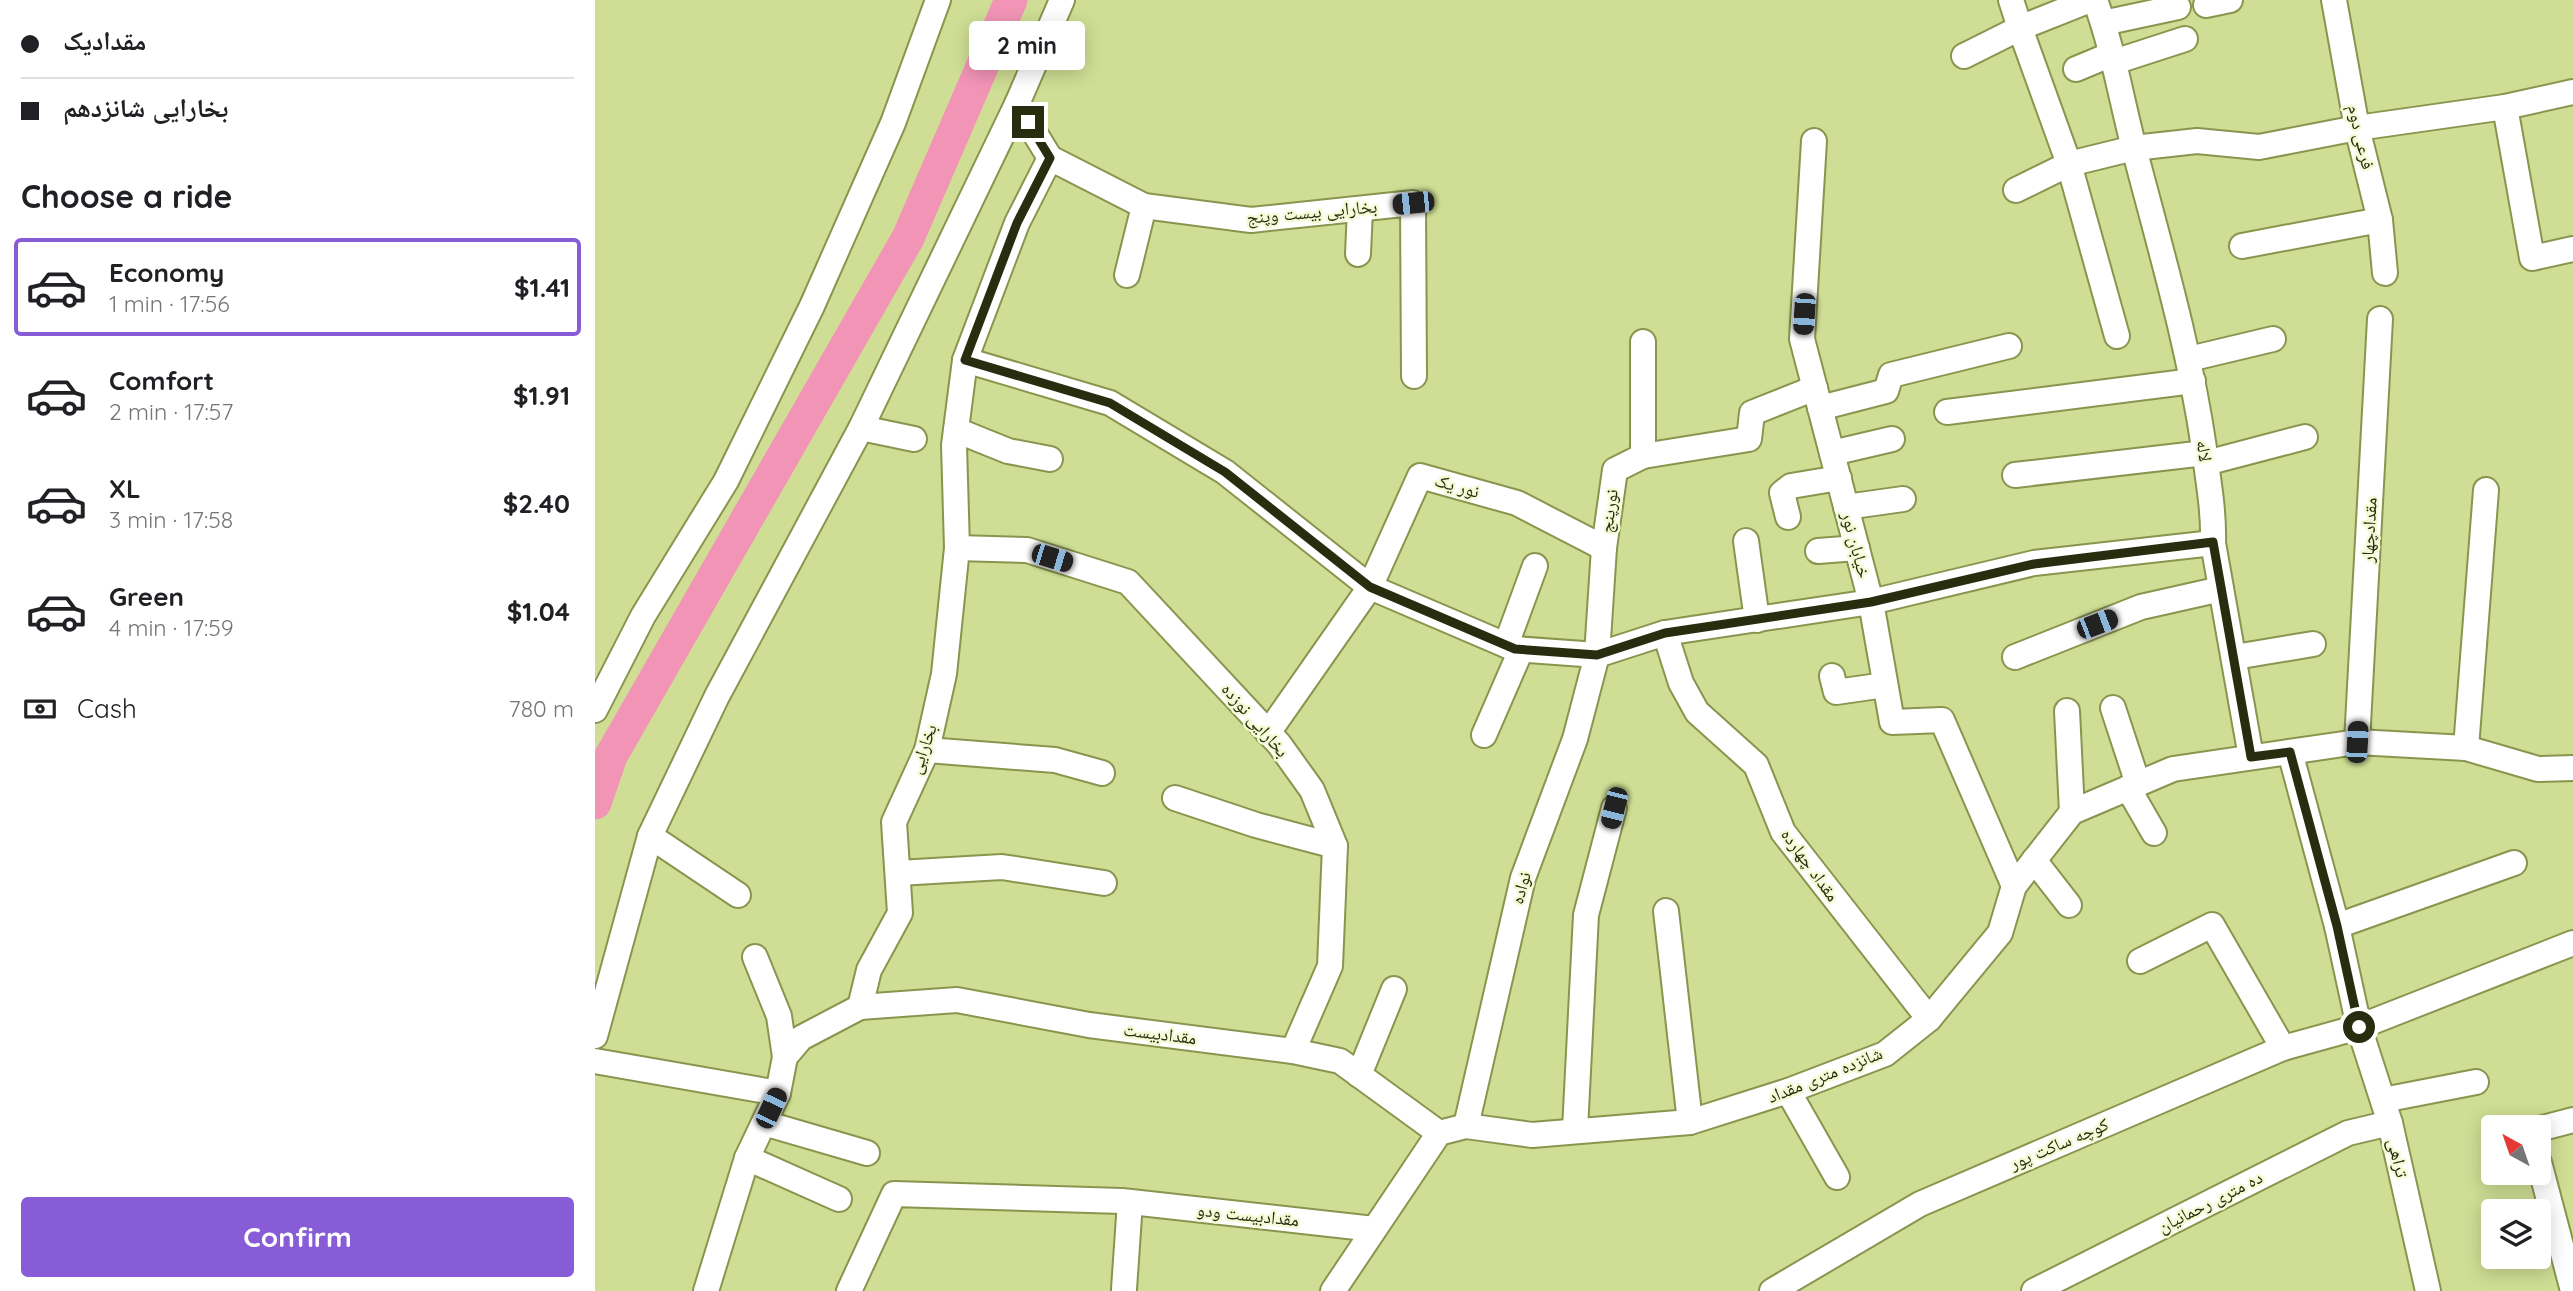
<!DOCTYPE html>
<html lang="en">
<head>
<meta charset="utf-8">
<style>
  :root { --surface:#fff; --page:#f6f6f6; --text:#202124; --muted:#757577; --line:#e0e0e0; --accent:#885cd6 }
  body { margin:0; font-family:Quicksand,"Noto Naskh Arabic",sans-serif; background:var(--page); color:var(--text); height:100vh; display:flex; flex-direction:column; font-size:26px; white-space:nowrap }
  * { box-sizing:border-box; margin:0 }
  p { font-size:23px; color:var(--muted) }
  .icon { flex:none; width:38px; height:38px; fill:none; stroke:currentColor; stroke-width:2; stroke-linecap:round; stroke-linejoin:round }
  .map { position:relative; flex:1; overflow:hidden }
  .sheet { display:flex; flex-direction:column; background:var(--surface); width:595px }
  .sheet>* { flex:none }
  .top-card { display:grid; align-content:center; height:154px; padding:0 21px; background:var(--surface) }
  .needle { width:46px; rotate:320deg }
  .tools { position:absolute; left:1886px; top:1115px; display:grid; gap:14px }
  .tools a { display:grid; place-items:center; width:70px; height:70px; border-radius:7px; background:var(--surface); box-shadow:0 4px 18px #0003; font-size:35px }
  .end { position:absolute; width:32px; height:32px; margin:-16px; border:9px solid #292d0f; background:#fff; box-shadow:0 0 0 4px #fff }
  .from { border-radius:50% }
  .bubble { position:absolute; height:49px; border-radius:7px; background:var(--surface); box-shadow:0 4px 18px #0003; font-size:23px; font-weight:700; line-height:49px; text-align:center }
  .car { position:absolute; width:21px; height:42px; margin:-21px -10px; border-radius:9px; box-shadow:0 0 5px 2px #0007; background:linear-gradient(#222 24%,#8ab4d8 0 40%,#222 0 76%,#8ab4d8 0 86%,#222 0) }
  .top-card b { display:flex; align-items:center; gap:24px; height:66px; font-size:26px }
  .top-card b+b { border-top:2px solid var(--line) }
  .top-card i { width:18px; height:18px; background:var(--text) }
  ul { padding:0; list-style:none }
  li { display:flex; align-items:center; gap:21px; height:98px; margin:0 14px 10px; padding:0 7px; border:4px solid transparent; border-radius:7px }
  li div { flex:1 }
  li b { display:block; font-size:26px }
  li em { font-style:normal; font-weight:700 }
  li.selected { border-color:var(--accent) }
  li>.icon { width:63px; height:63px; stroke-width:1.5 }
  h2 { padding:0 21px; font-size:32px; line-height:84px }
  .pay { display:flex; align-items:center; gap:18px; height:77px; padding:0 21px; font-size:26px }
  .pay p { margin-inline-start:auto }
  .action { display:flex; gap:14px; margin-top:auto; padding:14px 21px }
  .action a { flex:1; height:80px; border-radius:7px; background:var(--accent); color:#fff; font-size:28px; font-weight:700; line-height:80px; text-align:center }
  main { display:flex; flex:1; min-height:0 }
  .map>svg:first-child { display:block }
  .lines { fill:none; stroke-linecap:round; stroke-linejoin:round }
  .river { stroke:#f294b6; stroke-width:33 }
  .minor-casing { stroke:#89954e; stroke-width:28 }
  .minor { stroke:#fff; stroke-width:24 }
  .route { stroke:#292d0f; stroke-width:9 }
  .labels { text-anchor:middle; stroke-width:5; stroke-linejoin:round; paint-order:stroke }
  .street-label { font-size:18px; fill:#292d0f; stroke:#f3fbd6 }
</style>
</head>
<body>
<main>
<section class="sheet">
<div class="top-card">
<b><i class="from"></i>مقدادیک</b>
<b><i></i>بخارایی شانزدهم</b>
</div>
<h2>Choose a ride</h2>
<ul>
<li class="selected"><svg class="icon" aria-label="car" viewBox="0 0 24 24"><path d="M5 17H2v-5l4-1 3-4h7l3 4 3 1v5h-3M9 17h6M6 11h13"/><circle cx="7" cy="17" r="2"/><circle cx="17" cy="17" r="2"/></svg><div><b>Economy</b><p>1 min · 17:56</p></div><em>$1.41</em></li>
<li><svg class="icon" aria-label="car" viewBox="0 0 24 24"><path d="M5 17H2v-5l4-1 3-4h7l3 4 3 1v5h-3M9 17h6M6 11h13"/><circle cx="7" cy="17" r="2"/><circle cx="17" cy="17" r="2"/></svg><div><b>Comfort</b><p>2 min · 17:57</p></div><em>$1.91</em></li>
<li><svg class="icon" aria-label="car" viewBox="0 0 24 24"><path d="M5 17H2v-5l4-1 3-4h7l3 4 3 1v5h-3M9 17h6M6 11h13"/><circle cx="7" cy="17" r="2"/><circle cx="17" cy="17" r="2"/></svg><div><b>XL</b><p>3 min · 17:58</p></div><em>$2.40</em></li>
<li><svg class="icon" aria-label="car" viewBox="0 0 24 24"><path d="M5 17H2v-5l4-1 3-4h7l3 4 3 1v5h-3M9 17h6M6 11h13"/><circle cx="7" cy="17" r="2"/><circle cx="17" cy="17" r="2"/></svg><div><b>Green</b><p>4 min · 17:59</p></div><em>$1.04</em></li>
</ul>
<div class="pay"><svg class="icon" aria-label="cash" viewBox="0 0 24 24"><path d="M3 7h18v10H3z"/><circle cx="12" cy="12" r="2"/></svg>Cash<p>780 m</p></div>
<div class="action"><a>Confirm</a></div>
</section>
<div class="map">
<svg width="1978" height="1291" viewBox="0 0 1978 1291">
  <rect width="100%" height="100%" fill="#cfde94"/>
  <g class="lines">
    <!-- river -->
    <path class="river" d="M0 803 16 756 313 238 416 0"/>
    <!-- minor casing -->
    <g class="minor-casing">
      <g id="minor">
        <path d="M1416 0 1425 28 1495 0"/>
        <path d="M1500 0C1518 48 1526 98 1539 148 1565 248 1594 345 1609 448 1613 480 1619 510 1618 543L1656 757"/>
        <path d="M1739 0 1762 128 1785 220 1790 273"/>
        <path d="M1611 5 1635 0"/>
        <path d="M1508 23 1583 7"/>
        <path d="M1369 56 1425 28 1474 164 1522 336"/>
        <path d="M1519 62 1590 39"/>
        <path d="M1481 69 1517 54"/>
        <path d="M422 104 455 158"/>
        <path d="M1910 107 1937 258 1978 249"/>
        <path d="M455 158 549 206 656 220 818 203 819 376"/>
        <path d="M1421 190 1474 164 1539 148 1602 141 1664 147 1762 128 1910 107 1978 92"/>
        <path d="M1647 246 1785 220"/>
        <path d="M763 254 765 209"/>
        <path d="M532 275 549 206"/>
        <path d="M1594 359 1678 339"/>
        <path d="M370 360 515 403 630 472 775 587 920 649 1002 655 1070 633 1276 602 1207 339 1219 141"/>
        <path d="M1225 408 1291 391 1296 375 1414 346"/>
        <path d="M1352 412 1598 381"/>
        <path d="M266 428 319 439"/>
        <path d="M361 430 413 451 455 459"/>
        <path d="M1237 453 1297 439"/>
        <path d="M1048 456 1154 439 1157 413 1220 388"/>
        <path d="M1611 463 1710 437"/>
        <path d="M1420 475 1610 453"/>
        <path d="M1251 507 1308 499"/>
        <path d="M1193 517 1187 493 1196 486 1244 478"/>
        <path d="M1151 541 1162 620"/>
        <path d="M362 548 432 550 533 582 684 744 717 790 740 846 735 966 698 1051"/>
        <path d="M1223 551 1262 548"/>
        <path d="M1070 633 1086 683 1102 712 1161 765 1188 832 1334 1019"/>
        <path d="M911 645 940 566"/>
        <path d="M1420 657 1546 607 1626 589"/>
        <path d="M1640 657 1718 644"/>
        <path d="M1237 676 1241 692 1290 685"/>
        <path d="M1518 708 1543 784"/>
        <path d="M0 710 48 616 131 481 217 306 298 123 343 0"/>
        <path d="M1472 711 1477 812"/>
        <path d="M673 733 775 587 825 476 922 503 1009 548"/>
        <path d="M889 735 926 650"/>
        <path d="M1762 742 1785 319"/>
        <path d="M1871 748 1891 490"/>
        <path d="M332 750 460 760 507 773"/>
        <path d="M1695 752 1742 926 1764 1027 1795 1123 1833 1291"/>
        <path d="M1533 788 1559 833"/>
        <path d="M580 798 661 825 740 846"/>
        <path d="M55 836 143 895"/>
        <path d="M1439 860 1474 905"/>
        <path d="M303 873 407 867 509 883"/>
        <path d="M1419 886 1347 720 1297 722 1276 602 1439 563 1618 543"/>
        <path d="M1071 911 1095 1122"/>
        <path d="M1742 926 1919 863"/>
        <path d="M160 957 184 1016 190 1057"/>
        <path d="M1545 961 1617 925 1688 1048"/>
        <path d="M265 1007 362 1000 494 1025 698 1051 745 1061 844 1133"/>
        <path d="M0 1036 55 836 122 696 266 428 422 104 467 0"/>
        <path d="M0 1061 183 1093"/>
        <path d="M764 1075 799 989"/>
        <path d="M1193 1091 1242 1177"/>
        <path d="M1788 1100 1881 1082"/>
        <path d="M169 1123 272 1153"/>
        <path d="M871 1126 928 878 980 739 1002 655 1009 548 1020 470 1048 456V342"/>
        <path d="M1944 1129 1978 1120"/>
        <path d="M980 1130 991 915 1019 808"/>
        <path d="M152 1158 244 1199"/>
        <path d="M1944 1162 1978 1291"/>
        <path d="M529 1289 535 1202"/>
        <path d="M111 1291 152 1158 183 1093 190 1057 206 1038 265 1007 274 970 305 913 299 822 332 750 349 674 362 548 359 445 370 360 422 223 455 158"/>
        <path d="M254 1291 299 1194 527 1201 779 1229"/>
        <path d="M738 1291 844 1133 871 1126 937 1135 1095 1122 1193 1091 1290 1054 1334 1019 1405 933 1419 886 1477 812 1578 769 1762 742 1871 748 1943 769 1978 768"/>
        <path d="M1177 1291 1325 1204 1688 1048 1764 1027 1978 943"/>
        <path d="M1439 1291 1753 1133 1795 1123"/>
      </g>
    </g>
    <!-- minor -->
    <use href="#minor" class="minor"/>
  </g>
  <g class="lines">
    <!-- route -->
    <path class="route" d="M433 122 455 158 422 223 370 360 515 403 630 472 775 587 920 649 1002 655 1070 633 1276 602 1439 564 1618 542 1656 757 1695 752 1742 926 1764 1027"/>
  </g>
  <g class="labels">
    <!-- street labels -->
    <g class="street-label">
      <text transform="translate(1766 137) rotate(77)" y="6">فرعی دوم</text>
      <text transform="translate(717 212) rotate(-5)" y="6">بخارایی بیست وپنج</text>
      <text transform="translate(1609 451) rotate(82)" y="6">لاله</text>
      <text transform="translate(862 486) rotate(16)" y="6">نور یک</text>
      <text transform="translate(1014 511) rotate(-82)" y="6">نورپنج</text>
      <text transform="translate(1774 530) rotate(-87)" y="6">مقدادچهار</text>
      <text transform="translate(1261 545) rotate(75)" y="6">خیابان نور</text>
      <text transform="translate(660 720) rotate(49)" y="6">بخارایی نوزده</text>
      <text transform="translate(328 749) rotate(-71)" y="6">بخارایی</text>
      <text transform="translate(1215 865) rotate(54)" y="6">مقداد چهارده</text>
      <text transform="translate(926 888) rotate(-74)" y="6">نواده</text>
      <text transform="translate(565 1034) rotate(7)" y="6">مقدادبیست</text>
      <text transform="translate(1230 1075) rotate(-22)" y="6">شانزده متری مقداد</text>
      <text transform="translate(1464 1144) rotate(-23)" y="6">کوچه ساکت پور</text>
      <text transform="translate(1803 1158) rotate(77)" y="6">تراهی</text>
      <text transform="translate(1615 1202) rotate(-27)" y="6">ده متری رحمانیان</text>
      <text transform="translate(653 1215) rotate(6)" y="6">مقدادبیست ودو</text>
    </g>
  </g>
</svg>
<div class="tools">
<a><svg class="needle" viewBox="-14 -14 28 28"><path d="M0-13l5 13h-10z" fill="#e53935"/><path d="M0 13l5-13h-10z" fill="#757577"/></svg></a>
<a><svg class="icon" aria-label="layers" viewBox="0 0 24 24"><path d="M12 4l9 5-9 5-9-5zM3 14l9 5 9-5"/></svg></a>
</div>
<i class="end from" style="left:1764px;top:1027px"></i>
<i class="end" style="left:433px;top:122px"></i>
<div class="bubble" style="left:374px;top:21px;width:116px">2 min</div>
<i class="car" style="left:818px;top:203px;rotate:264deg"></i>
<i class="car" style="left:1209px;top:314px;rotate:184deg"></i>
<i class="car" style="left:457px;top:558px;rotate:107deg"></i>
<i class="car" style="left:1502px;top:624px;rotate:69deg"></i>
<i class="car" style="left:1762px;top:742px;rotate:3deg"></i>
<i class="car" style="left:1019px;top:808px;rotate:194deg"></i>
<i class="car" style="left:176px;top:1108px;rotate:25deg"></i>
</div>
</main>
</body>
</html>
